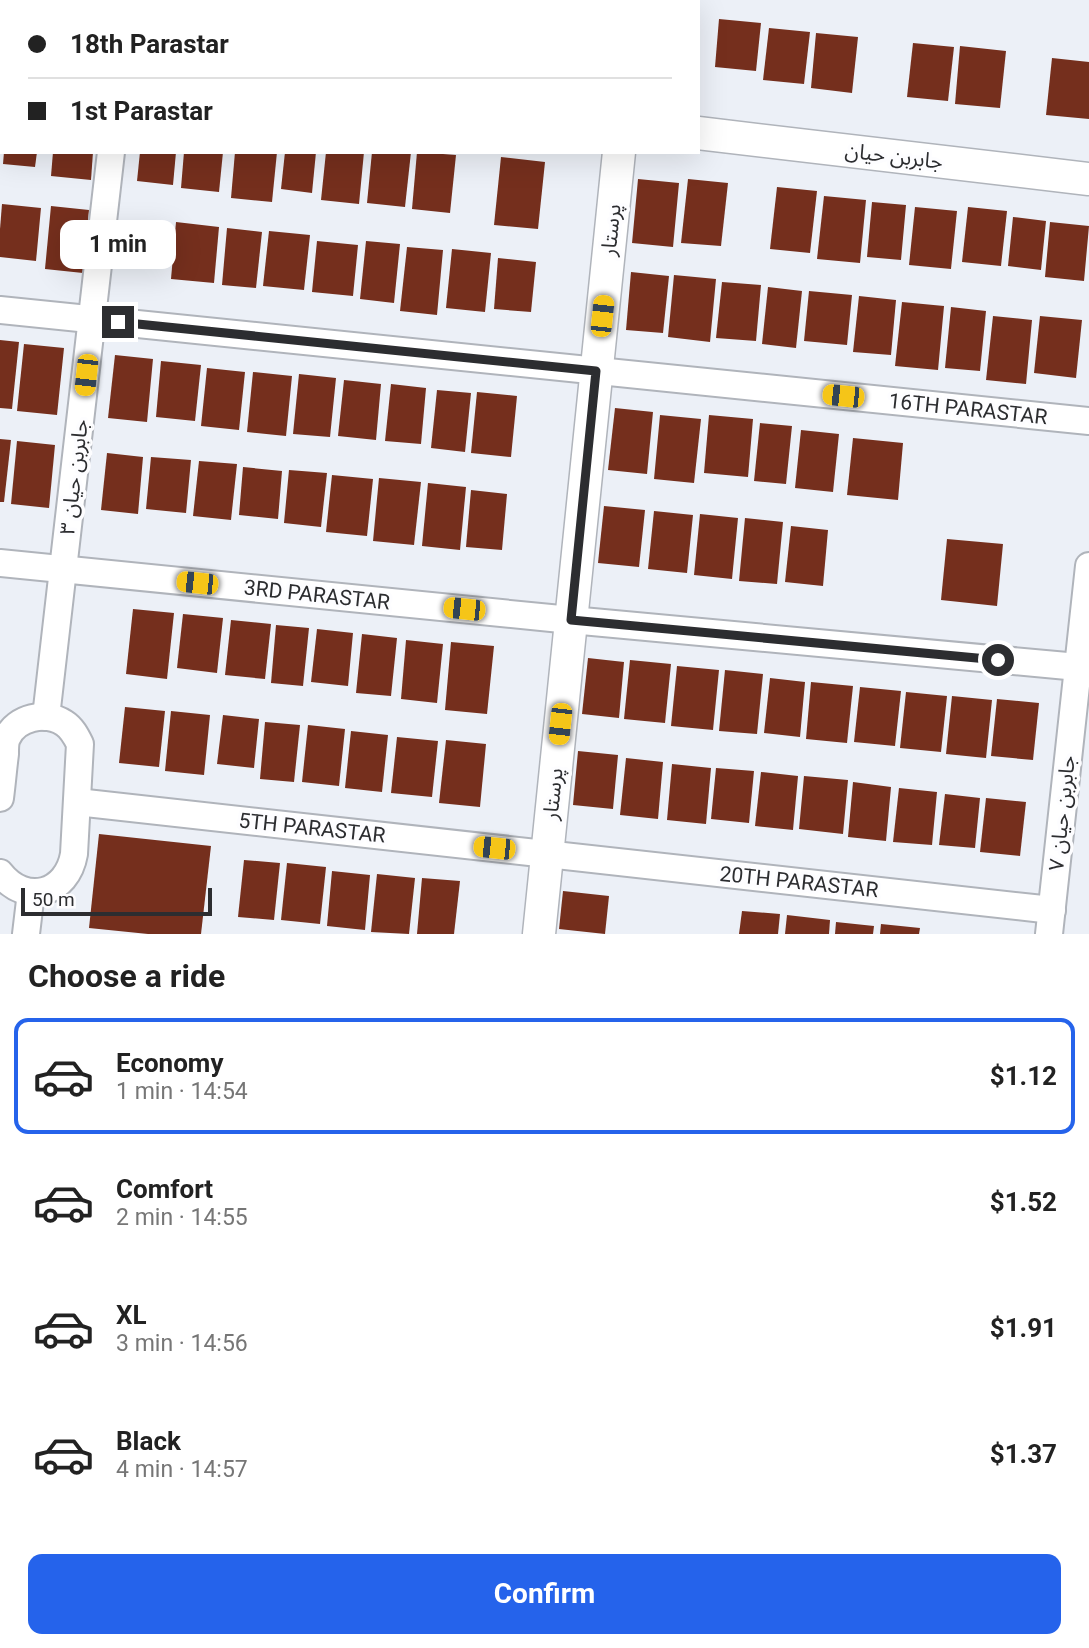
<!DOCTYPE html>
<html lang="en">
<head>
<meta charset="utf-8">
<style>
  :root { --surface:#fff; --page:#f2f2f2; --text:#222; --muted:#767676; --line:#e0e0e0; --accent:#2563eb }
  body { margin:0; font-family:Roboto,"Noto Sans Arabic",sans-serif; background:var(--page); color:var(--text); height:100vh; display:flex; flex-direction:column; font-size:26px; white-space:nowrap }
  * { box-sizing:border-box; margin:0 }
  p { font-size:23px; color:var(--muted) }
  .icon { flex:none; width:38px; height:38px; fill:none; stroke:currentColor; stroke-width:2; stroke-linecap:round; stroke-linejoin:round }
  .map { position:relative; height:934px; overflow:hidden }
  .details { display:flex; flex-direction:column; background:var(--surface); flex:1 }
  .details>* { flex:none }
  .banner { position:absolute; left:0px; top:0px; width:700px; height:154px; box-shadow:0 7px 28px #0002; display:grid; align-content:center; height:154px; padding:0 28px; background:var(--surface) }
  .scale { position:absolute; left:21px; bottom:18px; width:191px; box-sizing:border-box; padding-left:7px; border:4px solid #2c2d30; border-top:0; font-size:19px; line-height:24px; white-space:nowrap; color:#2c2d30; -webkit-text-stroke:5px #fdfdff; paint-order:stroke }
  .end { position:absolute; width:32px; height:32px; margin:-16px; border:9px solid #2c2d30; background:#fff; box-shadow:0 0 0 4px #fff }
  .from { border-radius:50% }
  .bubble { position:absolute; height:49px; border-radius:14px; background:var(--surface); box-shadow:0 7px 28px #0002; font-size:23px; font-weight:700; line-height:49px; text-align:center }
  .car { position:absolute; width:21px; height:42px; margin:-21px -10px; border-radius:9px; box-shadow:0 0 5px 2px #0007; background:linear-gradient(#f5c518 24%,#345 0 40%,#f5c518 0 76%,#345 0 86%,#f5c518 0) }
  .banner b { display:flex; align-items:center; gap:24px; height:66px; font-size:26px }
  .banner b+b { border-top:2px solid var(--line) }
  .banner i { width:18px; height:18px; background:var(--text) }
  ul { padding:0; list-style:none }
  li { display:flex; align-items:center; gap:21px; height:116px; margin:0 14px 10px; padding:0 14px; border:4px solid transparent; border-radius:14px }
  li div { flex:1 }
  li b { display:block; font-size:26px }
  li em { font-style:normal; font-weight:700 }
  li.on { border-color:var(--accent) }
  li>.icon { width:63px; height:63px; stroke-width:1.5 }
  h2 { padding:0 28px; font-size:32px; line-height:84px }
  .action { display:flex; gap:14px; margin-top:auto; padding:14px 28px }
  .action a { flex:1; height:80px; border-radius:14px; background:var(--accent); color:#fff; font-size:28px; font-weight:700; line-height:80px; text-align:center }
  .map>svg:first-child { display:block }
  .building { fill:#752f1d }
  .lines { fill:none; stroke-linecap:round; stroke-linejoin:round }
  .service-casing { stroke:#b0b4bb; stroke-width:16 }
  .minor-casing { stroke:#b0b4bb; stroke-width:30 }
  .tertiary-casing { stroke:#b0b4bb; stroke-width:35 }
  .service { stroke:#fff; stroke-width:12 }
  .minor { stroke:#fff; stroke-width:26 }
  .tertiary { stroke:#fff; stroke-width:32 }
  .route { stroke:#2c2d30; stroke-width:9 }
  .labels { text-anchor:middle; stroke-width:7; stroke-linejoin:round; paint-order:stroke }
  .street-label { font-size:21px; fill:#2c2d30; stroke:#fdfdff }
</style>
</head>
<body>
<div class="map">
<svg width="1089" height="934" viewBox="0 0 1089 934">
  <rect width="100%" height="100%" fill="#ecf0f7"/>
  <!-- building -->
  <g class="building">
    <path d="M719 19 761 23 756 71 715 67Z"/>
    <path d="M769 28 810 32 804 84 763 80Z"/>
    <path d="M816 33 858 37 852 93 811 88Z"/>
    <path d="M913 43 954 47 948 101 907 97Z"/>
    <path d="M960 46 1006 51 1000 108 955 104Z"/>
    <path d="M1052 58 1089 62V119L1046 115Z"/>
    <path d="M4 152H37L35 167 3 164Z"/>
    <path d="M53 152H93L91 180 51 176Z"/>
    <path d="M140 152H176L173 185 137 181Z"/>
    <path d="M184 152H223L219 192 181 188Z"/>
    <path d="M235 152H277L272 202 231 198Z"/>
    <path d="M285 152H316L312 193 281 189Z"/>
    <path d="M326 152H364L359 204 321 200Z"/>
    <path d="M372 152H411L405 207 367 203Z"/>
    <path d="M417 152 456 155 450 213 412 209Z"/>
    <path d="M501 157 545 162 538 229 494 225Z"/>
    <path d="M638 179 679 183 673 247 632 243Z"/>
    <path d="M688 179 728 183 721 246 681 243Z"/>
    <path d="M777 187 817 191 810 253 770 249Z"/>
    <path d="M824 196 866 200 860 263 817 259Z"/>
    <path d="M872 202 906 205 901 260 867 257Z"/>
    <path d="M2 204 41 208 36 261 0 257V229Z"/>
    <path d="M51 206 89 210 83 273 45 269Z"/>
    <path d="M915 207 957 211 951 269 909 265Z"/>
    <path d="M968 207 1007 211 1001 266 962 262Z"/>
    <path d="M1013 217 1046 221 1041 270 1008 266Z"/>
    <path d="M176 222 219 227 214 283 171 279Z"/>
    <path d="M1050 222 1089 226 1084 281 1045 277Z"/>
    <path d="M227 228 262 232 256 288 222 285Z"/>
    <path d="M269 231 310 235 304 290 263 286Z"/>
    <path d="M317 241 358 245 353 296 312 292Z"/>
    <path d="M366 241 400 244 394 303 360 299Z"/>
    <path d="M407 247 443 250 437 315 400 311Z"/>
    <path d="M452 249 491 253 485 312 446 308Z"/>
    <path d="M498 258 536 262 531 312 494 309Z"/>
    <path d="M631 272 669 276 663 333 626 330Z"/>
    <path d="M674 275 716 279 710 342 668 337Z"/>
    <path d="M722 282 761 285 756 341 716 338Z"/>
    <path d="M768 287 802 291 796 348 762 344Z"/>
    <path d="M809 291 852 295 847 345 804 341Z"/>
    <path d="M859 296 896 300 891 355 853 352Z"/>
    <path d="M902 302 944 306 938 370 895 366Z"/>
    <path d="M951 307 986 311 980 371 945 368Z"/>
    <path d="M993 316 1032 320 1026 384 986 380Z"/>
    <path d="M1040 316 1082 320 1076 378 1034 373Z"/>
    <path d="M0 340 19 342 12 409 0 408Z"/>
    <path d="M24 344 64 348 57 415 17 411Z"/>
    <path d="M115 355 153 359 147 422 108 418Z"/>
    <path d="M161 361 201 365 195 421 156 417Z"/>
    <path d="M207 368 245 372 239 430 201 426Z"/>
    <path d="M253 372 292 376 286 436 247 432Z"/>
    <path d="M299 374 336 378 330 437 293 434Z"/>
    <path d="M344 380 381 384 376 440 338 436Z"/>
    <path d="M391 384 426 388 421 444 385 441Z"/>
    <path d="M437 390 471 393 465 452 431 448Z"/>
    <path d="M477 392 517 396 511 457 471 453Z"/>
    <path d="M615 408 653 412 647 474 608 470Z"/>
    <path d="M660 415 701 419 694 483 654 479Z"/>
    <path d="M709 415 753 419 748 477 704 473Z"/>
    <path d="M760 423 792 426 786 484 754 481Z"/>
    <path d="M801 430 839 434 833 492 795 488Z"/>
    <path d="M853 438 903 443 898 500 847 495Z"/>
    <path d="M0 439 11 440 4 502H0Z"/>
    <path d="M17 441 55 445 49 508 11 504Z"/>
    <path d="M107 453 143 457 138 514 101 510Z"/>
    <path d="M151 457 191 460 186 513 146 509Z"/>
    <path d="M199 461 237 464 231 520 193 516Z"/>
    <path d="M243 467 282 471 278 519 239 515Z"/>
    <path d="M289 470 327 473 321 527 284 523Z"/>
    <path d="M332 475 373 479 367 536 326 532Z"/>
    <path d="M379 478 421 482 414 545 373 541Z"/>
    <path d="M428 483 466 487 460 550 422 546Z"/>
    <path d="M471 490 507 494 502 550 466 547Z"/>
    <path d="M604 506 645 510 639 567 598 563Z"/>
    <path d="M654 511 693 515 687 573 648 569Z"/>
    <path d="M700 514 738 518 732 579 694 575Z"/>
    <path d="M745 518 783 522 777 584 739 581Z"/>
    <path d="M791 526 828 530 823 586 785 582Z"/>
    <path d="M947 539 1003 544 997 606 941 600Z"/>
    <path d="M133 609 174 613 167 679 126 674Z"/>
    <path d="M183 614 223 618 217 673 177 668Z"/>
    <path d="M231 620 271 624 265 679 225 675Z"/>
    <path d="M276 625 309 628 303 686 271 683Z"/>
    <path d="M317 629 353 633 348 686 311 682Z"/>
    <path d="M362 634 397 638 391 696 356 693Z"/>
    <path d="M406 640 443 644 437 703 401 699Z"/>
    <path d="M451 642 494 646 487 714 445 710Z"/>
    <path d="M588 658 624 662 619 718 582 714Z"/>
    <path d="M630 660 671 664 665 723 624 719Z"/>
    <path d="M677 666 719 670 713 730 671 726Z"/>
    <path d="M725 670 763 674 757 734 719 731Z"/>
    <path d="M770 678 805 682 800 737 764 733Z"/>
    <path d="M811 682 853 686 847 743 806 739Z"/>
    <path d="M860 687 901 691 895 746 854 742Z"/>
    <path d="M906 692 947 696 941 752 900 748Z"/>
    <path d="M952 696 992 700 986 758 946 754Z"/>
    <path d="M997 699 1039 703 1033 760 991 756Z"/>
    <path d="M125 707 165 711 159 767 119 763Z"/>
    <path d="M171 711 210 715 204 775 165 771Z"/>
    <path d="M223 715 259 719 254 768 217 764Z"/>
    <path d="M265 722 300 725 294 782 260 779Z"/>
    <path d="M308 725 345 729 339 786 302 782Z"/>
    <path d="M351 731 388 735 382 792 345 788Z"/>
    <path d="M397 737 438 741 432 797 391 793Z"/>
    <path d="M446 740 486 744 480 807 439 803Z"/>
    <path d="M578 751 618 755 613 809 573 805Z"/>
    <path d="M626 758 663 762 658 819 620 815Z"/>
    <path d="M672 764 711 768 706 824 667 820Z"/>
    <path d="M716 768 754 771 749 823 711 819Z"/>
    <path d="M761 772 798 776 793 830 755 826Z"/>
    <path d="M804 776 848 780 843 834 799 829Z"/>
    <path d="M853 782 891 787 886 841 848 837Z"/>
    <path d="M899 788 937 792 932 845 893 842Z"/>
    <path d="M945 794 980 798 975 848 939 845Z"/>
    <path d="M986 798 1026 802 1020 856 980 852Z"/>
    <path d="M99 834 211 846 201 934H148L89 928Z"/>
    <path d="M244 860 280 863 274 920 238 917Z"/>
    <path d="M287 863 326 867 320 924 281 920Z"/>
    <path d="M332 871 370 875 365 930 327 926Z"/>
    <path d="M377 874 415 878 409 934 371 932Z"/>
    <path d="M422 878 460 881 454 934H417Z"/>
    <path d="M563 891 609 896 605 934 559 929Z"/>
    <path d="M742 911 780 914 778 934H739Z"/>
    <path d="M787 915 830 920 829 934H785Z"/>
    <path d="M836 922 874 926 873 934H835Z"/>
    <path d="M881 924 920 928 919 934H880Z"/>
  </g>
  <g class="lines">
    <!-- service casing -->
    <g class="service-casing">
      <path id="service" d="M539 2 540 0"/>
    </g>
    <!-- minor casing -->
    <g class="minor-casing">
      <g id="minor">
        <path d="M132 2V0"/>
        <path d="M0 310 1089 421"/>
        <path d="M0 563 571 620 1078 667"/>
        <path d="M46 717 111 152"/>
        <path d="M0 798C2 783 3 769 5 754 5 749 5 742 7 738 16 717 46 711 64 723 72 728 76 736 80 744L74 854C67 894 26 906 0 873"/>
        <path d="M77 802 1052 910"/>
        <path d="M26 934 31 892"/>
        <path d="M1049 934 1089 566"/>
      </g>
    </g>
    <!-- tertiary casing -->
    <g class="tertiary-casing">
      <g id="tertiary">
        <path d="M661 2V0"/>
        <path d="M0 53H2"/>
        <path d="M698 133 1089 179"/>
        <path d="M539 934 619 152"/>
      </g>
    </g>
    <!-- service -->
    <use href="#service" class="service"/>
    <!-- minor -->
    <use href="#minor" class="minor"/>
    <!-- tertiary -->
    <use href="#tertiary" class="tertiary"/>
  </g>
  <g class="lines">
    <!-- route -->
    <path class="route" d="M118 322 596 371 571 620 998 660"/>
  </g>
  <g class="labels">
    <!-- street labels -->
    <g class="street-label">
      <text transform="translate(894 156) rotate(7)" y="7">جابربن حیان</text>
      <text transform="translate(611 230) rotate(-84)" y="7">پرستار</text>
      <text transform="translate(968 409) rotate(6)" y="7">16TH PARASTAR</text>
      <text transform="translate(74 477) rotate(-83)" y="7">جابربن حیان ۳</text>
      <text transform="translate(317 595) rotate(6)" y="7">3RD PARASTAR</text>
      <text transform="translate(553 794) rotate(-84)" y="7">پرستار</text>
      <text transform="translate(1062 813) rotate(-84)" y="7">جابربن حیان ۷</text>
      <text transform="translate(312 828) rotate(6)" y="7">5TH PARASTAR</text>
      <text transform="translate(799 882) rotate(6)" y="7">20TH PARASTAR</text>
    </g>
  </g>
</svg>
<div class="scale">50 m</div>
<i class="end from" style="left:998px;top:660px"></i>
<i class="end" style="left:118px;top:322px"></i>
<div class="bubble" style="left:60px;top:220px;width:116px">1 min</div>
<i class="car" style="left:602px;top:316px;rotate:6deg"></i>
<i class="car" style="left:86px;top:375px;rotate:186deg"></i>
<i class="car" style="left:843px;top:396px;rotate:276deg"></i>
<i class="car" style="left:197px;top:583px;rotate:276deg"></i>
<i class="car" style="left:464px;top:609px;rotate:276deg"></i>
<i class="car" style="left:560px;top:724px;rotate:186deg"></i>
<i class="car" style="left:494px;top:848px;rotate:276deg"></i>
<div class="banner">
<b><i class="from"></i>18th Parastar</b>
<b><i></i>1st Parastar</b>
</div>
</div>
<section class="details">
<h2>Choose a ride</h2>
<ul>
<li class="on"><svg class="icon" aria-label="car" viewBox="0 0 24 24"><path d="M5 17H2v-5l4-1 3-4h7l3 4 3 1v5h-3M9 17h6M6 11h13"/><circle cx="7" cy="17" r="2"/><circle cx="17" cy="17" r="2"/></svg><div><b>Economy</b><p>1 min · 14:54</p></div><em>$1.12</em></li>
<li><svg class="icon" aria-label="car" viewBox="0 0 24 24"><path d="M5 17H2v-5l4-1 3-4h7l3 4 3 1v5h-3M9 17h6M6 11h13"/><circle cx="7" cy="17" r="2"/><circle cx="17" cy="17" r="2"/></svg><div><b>Comfort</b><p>2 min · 14:55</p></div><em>$1.52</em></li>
<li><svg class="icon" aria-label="car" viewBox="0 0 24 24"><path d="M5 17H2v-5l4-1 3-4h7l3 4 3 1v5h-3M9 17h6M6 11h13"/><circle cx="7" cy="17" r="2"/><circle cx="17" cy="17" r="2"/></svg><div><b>XL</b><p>3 min · 14:56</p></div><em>$1.91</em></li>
<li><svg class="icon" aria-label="car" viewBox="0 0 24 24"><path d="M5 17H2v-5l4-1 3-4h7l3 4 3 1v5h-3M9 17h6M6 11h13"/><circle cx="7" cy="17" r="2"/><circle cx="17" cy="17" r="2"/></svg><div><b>Black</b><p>4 min · 14:57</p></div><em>$1.37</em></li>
</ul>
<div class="action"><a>Confirm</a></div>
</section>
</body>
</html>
